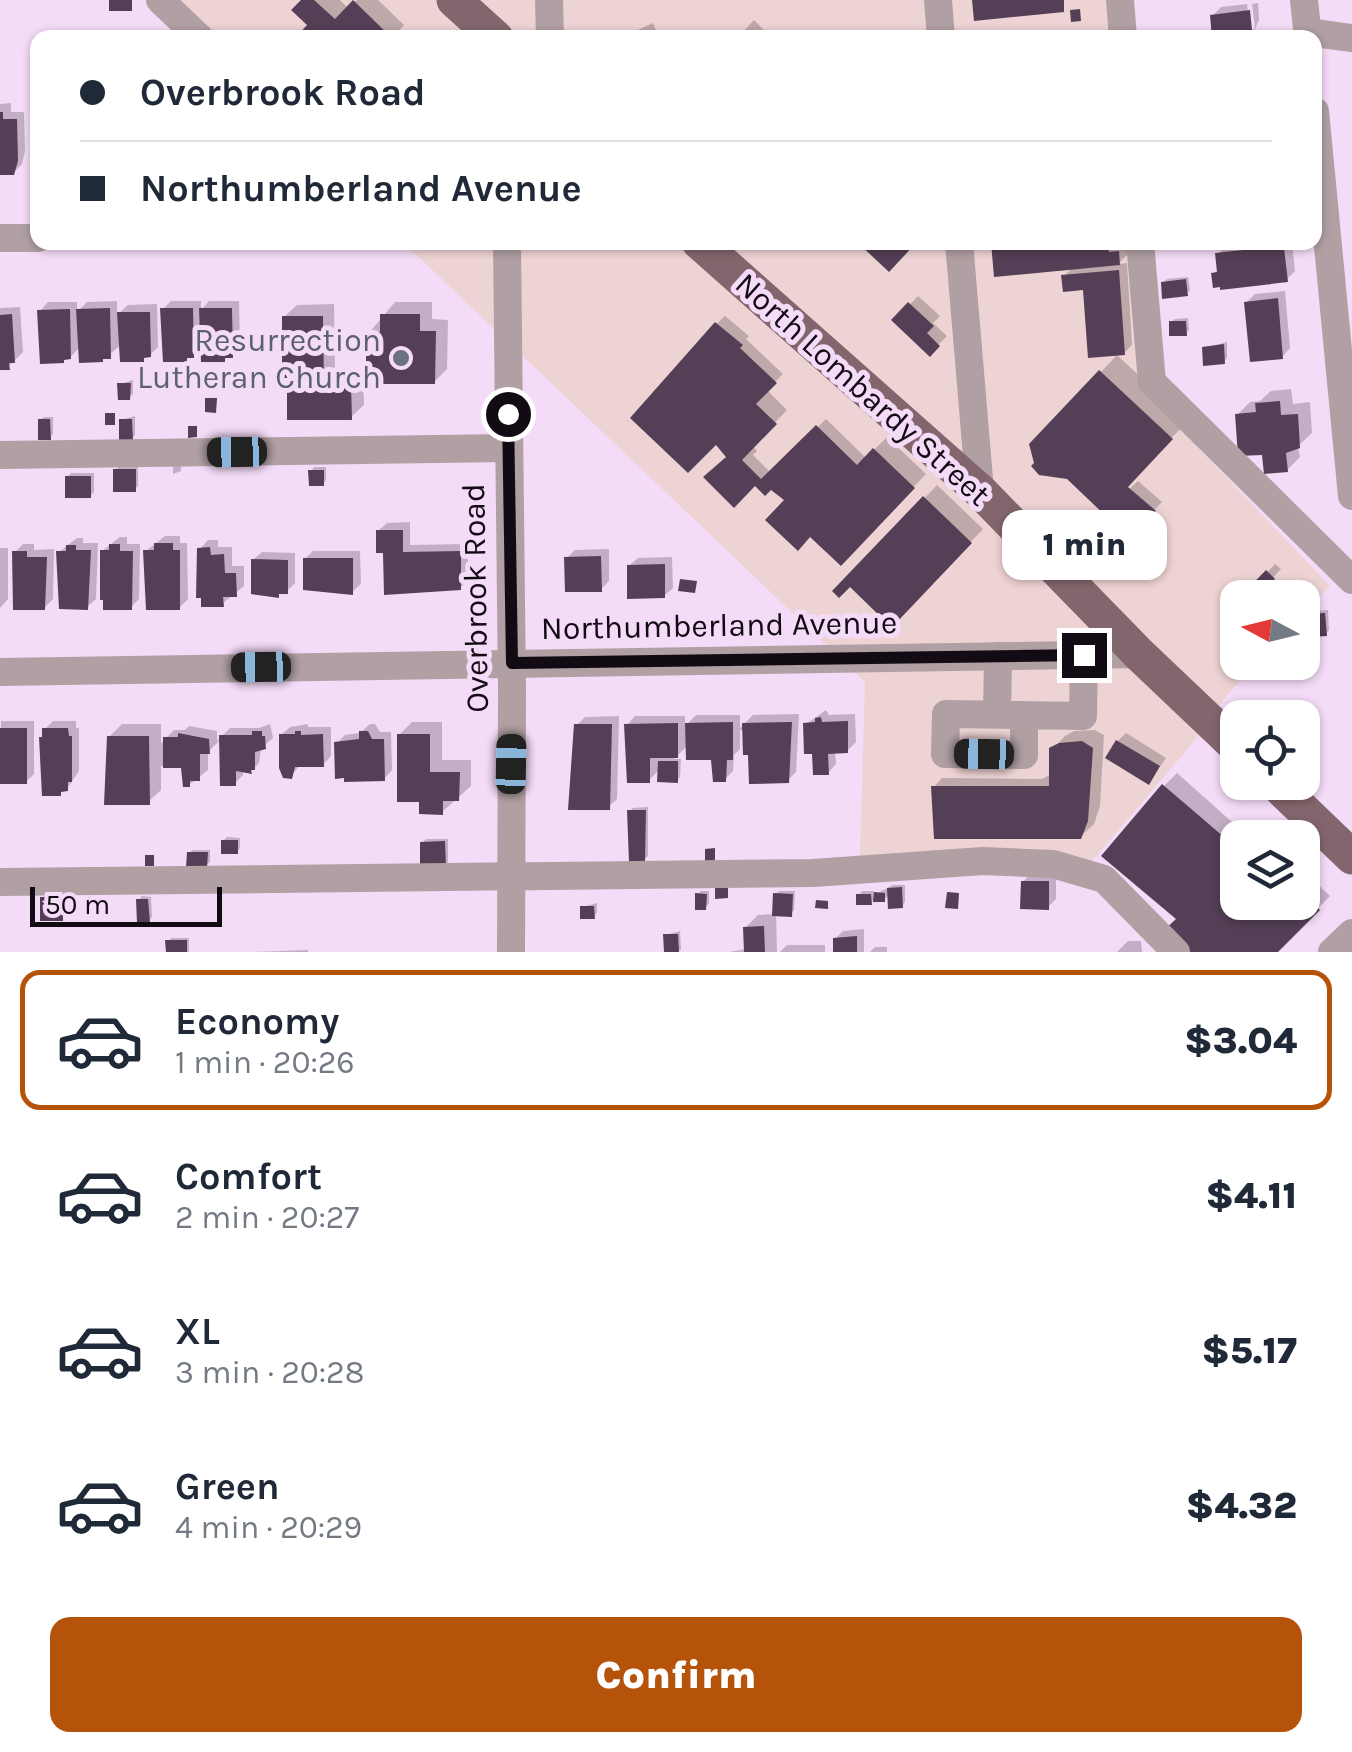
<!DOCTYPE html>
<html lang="en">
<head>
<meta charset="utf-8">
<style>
  :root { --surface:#fff; --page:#f6f6f7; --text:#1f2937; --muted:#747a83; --line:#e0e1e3; --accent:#b45309 }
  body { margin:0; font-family:Karla,sans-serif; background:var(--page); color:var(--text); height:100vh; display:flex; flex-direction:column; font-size:38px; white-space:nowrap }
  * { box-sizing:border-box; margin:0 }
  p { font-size:32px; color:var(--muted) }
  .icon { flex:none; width:55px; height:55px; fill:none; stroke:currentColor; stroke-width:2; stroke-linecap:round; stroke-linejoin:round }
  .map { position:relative; height:952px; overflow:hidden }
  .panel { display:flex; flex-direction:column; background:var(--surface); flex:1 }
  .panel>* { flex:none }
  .hud { position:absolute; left:30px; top:30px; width:1292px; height:220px; border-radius:20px; box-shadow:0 2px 8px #0004; display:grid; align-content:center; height:220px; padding:0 50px; background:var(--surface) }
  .needle { width:65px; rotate:277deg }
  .tools { position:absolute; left:1220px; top:580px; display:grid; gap:20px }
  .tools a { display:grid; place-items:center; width:100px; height:100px; border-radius:20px; background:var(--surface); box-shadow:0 2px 8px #0004; font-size:50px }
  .scale { position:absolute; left:30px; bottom:25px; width:192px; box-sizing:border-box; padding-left:10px; border:5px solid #130b14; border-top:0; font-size:28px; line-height:35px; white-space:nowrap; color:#130b14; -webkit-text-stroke:8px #f4dbf7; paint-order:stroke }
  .end { position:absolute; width:45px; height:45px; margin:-22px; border:12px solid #130b14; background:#fff; box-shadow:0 0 0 5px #fff }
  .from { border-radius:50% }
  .bubble { position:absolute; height:70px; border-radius:20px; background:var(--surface); box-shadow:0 2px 8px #0004; font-size:32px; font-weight:800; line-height:70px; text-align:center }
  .car { position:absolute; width:30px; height:60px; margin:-30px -15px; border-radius:12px; box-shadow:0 0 8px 2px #0007; background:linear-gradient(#222 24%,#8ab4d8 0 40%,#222 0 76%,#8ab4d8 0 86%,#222 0) }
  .hud b { display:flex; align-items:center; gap:35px; height:95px; font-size:38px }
  .hud b+b { border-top:2px solid var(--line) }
  .hud i { width:25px; height:25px; background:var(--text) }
  ul { padding:18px 0 0; list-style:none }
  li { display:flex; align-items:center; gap:30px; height:140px; margin:0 20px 15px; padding:0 30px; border:5px solid transparent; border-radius:20px }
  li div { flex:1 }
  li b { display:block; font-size:38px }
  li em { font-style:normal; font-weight:800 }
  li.current { border-color:var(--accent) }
  li>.icon { width:90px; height:90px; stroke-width:1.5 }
  .cta { display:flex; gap:20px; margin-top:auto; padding:20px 50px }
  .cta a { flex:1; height:115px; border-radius:20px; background:var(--accent); color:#fff; font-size:40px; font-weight:800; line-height:115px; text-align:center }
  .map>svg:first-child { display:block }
  .commercial { fill:#eed3d4 }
  .shadow { fill:#0003 }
  .building { fill:#543f56 }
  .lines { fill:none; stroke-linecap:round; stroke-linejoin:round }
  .path { stroke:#a995ab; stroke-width:5; stroke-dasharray:2.5 8; stroke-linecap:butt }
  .minor { stroke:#b09fa3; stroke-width:28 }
  .major { stroke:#83666d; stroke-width:35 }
  .route { stroke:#130b14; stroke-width:12 }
  .worship-dot { fill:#6b7280; stroke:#f4dbf7; stroke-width:4 }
  .labels { text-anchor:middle; stroke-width:10; stroke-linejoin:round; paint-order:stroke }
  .worship-label { font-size:32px; fill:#5b616d; stroke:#f4dbf7; text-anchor:end }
  .street-label { font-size:32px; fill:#130b14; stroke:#f4dbf7 }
</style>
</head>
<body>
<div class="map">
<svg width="1352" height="952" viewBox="0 0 1352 952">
  <rect width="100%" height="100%" fill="#f4dbf7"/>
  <!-- commercial -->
  <g class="commercial">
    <path d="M150 0H1111L1114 37 189 38Z"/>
    <path d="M404 243H1131L1143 390 1330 586 1303 615 1302 598H1238V662L1257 663 1228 694 1191 745 1081 874 860 856 865 682Z"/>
  </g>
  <!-- shadow -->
  <g class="shadow">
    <path d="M304 0H340L348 8 357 0H378L404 25 392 38H299L310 25Z"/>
    <path d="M1258 3 1259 20 1251 38H1215L1212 16 1221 7 1247 4 1250 32 1255 28 1252 4Z"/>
    <path d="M754 20 772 38H737Z"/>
    <path d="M653 23 659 38H626L631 33Z"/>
    <path d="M11 103V112H24L25 151 22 164 13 173H0V104Z"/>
    <path d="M994 242H1131L1132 250 1118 264 1127 263 1132 345 1124 353 1085 288 1064 276 1073 267Z"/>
    <path d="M1292 242 1295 271 1287 279 1214 274 1220 268 1218 254 1226 246Z"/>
    <path d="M1188 277 1190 290 1186 294 1163 283 1167 279Z"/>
    <path d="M1285 291 1290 348 1282 357 1246 303 1255 294Z"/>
    <path d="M918 296 940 316 933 323 947 336 930 353 895 320Z"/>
    <path d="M117 301V315L128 305 157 304 158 347 150 355 121 345 102 360 81 346 70 357 40 311 48 302H77V312L87 302Z"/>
    <path d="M171 301H201V310L209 301H239L240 347 224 360 203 346 186 359 163 309Z"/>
    <path d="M395 302H432V319L448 320 447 369 434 382 369 333Z"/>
    <path d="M334 304 335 373H363L364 405 351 417 290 418 284 317 297 305Z"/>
    <path d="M20 307 23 352 8 367H0V308Z"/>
    <path d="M725 316 749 336 746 339 783 374 767 390 787 410 753 446 757 451 753 455 771 473 826 419 866 458 887 437 926 474 841 563 787 500 729 456 697 343Z"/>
    <path d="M1188 318 1189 330 1185 333 1171 322 1175 319Z"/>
    <path d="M1227 342V358L1224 361 1205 348Z"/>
    <path d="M1117 355 1188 421 1121 490 1124 494 1138 481 1162 502 1130 535 1032 445Z"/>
    <path d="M133 380V394L129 397 120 384Z"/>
    <path d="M1291 389 1293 404 1310 402 1312 433 1298 446 1300 457 1287 470 1265 452 1237 415 1250 402 1260 401 1271 391Z"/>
    <path d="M135 416V435L132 439 121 420Z"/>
    <path d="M44 417H53V434L50 437 40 420Z"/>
    <path d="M181 461V471L173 474V465Z"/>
    <path d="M119 467H138V486L135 489 115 470Z"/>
    <path d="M314 467H326V480L323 484 311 471Z"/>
    <path d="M71 473H94V492L90 496 67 477Z"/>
    <path d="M937 485 983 529 895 621 850 584 836 591Z"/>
    <path d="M410 522V545L468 544V580L460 588 385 550 378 531 387 523Z"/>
    <path d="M165 536H180V543H187L188 599 179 608 146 551Z"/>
    <path d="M120 537H127V544H140L139 599 131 607 102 551Z"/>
    <path d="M77 538H83V543H98L96 599 87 607 59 552Z"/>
    <path d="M208 540H218V547H232V566H244V586L222 604 200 549Z"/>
    <path d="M23 544H34V550L54 549 53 599 44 608 15 552Z"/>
    <path d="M0 548H8V599L0 608Z"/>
    <path d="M609 549V581L601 589 567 558 575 550Z"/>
    <path d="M313 551H360L361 584 352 592 305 559Z"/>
    <path d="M262 552 295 553V583L287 591 253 560Z"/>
    <path d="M672 557 673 588 664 596 629 566 638 558Z"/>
    <path d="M1275 564 1281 569 1262 589 1272 598H1243Z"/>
    <path d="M1328 610 1329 630 1326 634 1312 626 1302 636V623L1308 618 1312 622 1315 611Z"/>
    <path d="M826 710 829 715 855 714 856 742 847 751H835L836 764 828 773 815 751 806 724Z"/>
    <path d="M799 714 796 772 788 780 750 753 745 730H740V749L734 755 733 771 724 780 713 758 688 745 674 759H681L680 777 677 780 660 769 649 780 627 725 635 716H685V726L696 715H740V728L753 715Z"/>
    <path d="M619 716 617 799 608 807 577 725 585 717Z"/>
    <path d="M1 721H34V774L26 782H0Z"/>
    <path d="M53 721H76V728H79V771L67 789 45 729Z"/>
    <path d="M412 722H442V760H471V786L442 812 422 799 399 735Z"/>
    <path d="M122 724H161V743L174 730H185L189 726 217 731V741L230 728H259L270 724 273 738 261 748 259 763 251 771 243 770V775L235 783 221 739 208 752V770L189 785 184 765 161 766V790L148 802 109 737Z"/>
    <path d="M308 724V727H331V756L323 765H300L291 776 281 735 290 727Z"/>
    <path d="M370 724H375L380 732H391L392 770 384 779 337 743 345 735 360 733Z"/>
    <path d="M1095 730 1104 735 1100 806 1094 824 1080 837 934 787 942 778 1042 779 1052 774V750L1065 736 1074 731Z"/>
    <path d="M1126 733 1166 758 1149 782 1118 741Z"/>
    <path d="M1177 773 1250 838H1238V902H1302V869L1330 896 1275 952 1179 919 1164 786Z"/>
    <path d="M648 807V856L644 860 629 811 633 808Z"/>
    <path d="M227 837 240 838V848L237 852 223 841Z"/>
    <path d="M426 839H448V862L445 865 422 843Z"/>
    <path d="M193 850H210V862L206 865 189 853Z"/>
    <path d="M1031 873 1056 874V899L1048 907 1023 882Z"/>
    <path d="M893 885H905V902L902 906 890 894 884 900 874 899 871 902 859 895 862 891H874V895Z"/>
    <path d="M701 891H709V904L705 907 698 894Z"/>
    <path d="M779 891H795L794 910 791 914H776L777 952H729L746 949 745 928 758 915 775 914 776 894Z"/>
    <path d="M46 895H65V915L62 918 42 898Z"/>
    <path d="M142 896 151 897 152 917 149 921 139 900Z"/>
    <path d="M597 903V913L594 916 582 907Z"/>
    <path d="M864 929V952H836L835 939 843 931Z"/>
    <path d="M680 931 681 950 666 952 665 935Z"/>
    <path d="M171 938H189V952H168V942Z"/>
    <path d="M1128 941H1141L1142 952H1117Z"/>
    <path d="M787 945H825V952H780Z"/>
    <path d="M875 947H887V952H870Z"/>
    <path d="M308 950V952H252Z"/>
  </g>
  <!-- building -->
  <g class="building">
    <rect x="109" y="0" width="23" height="11"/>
    <path d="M301 0H314L335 19 353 0 392 38H295L307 25 291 10Z"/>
    <path d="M972 0H1064V12L974 21Z"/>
    <path d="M1080 9 1081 21 1071 22 1070 10Z"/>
    <path d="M1250 10 1252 30 1247 31 1248 38H1212L1210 15Z"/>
    <path d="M0 112H3V119H17L18 161 14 175H0Z"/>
    <path d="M34 117H38V162H33Z"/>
    <path d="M857 242H917L889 272Z"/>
    <path d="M991 242H1108L1109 252 1119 251 1120 265 994 277Z"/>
    <path d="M1272 247 1284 248 1288 282 1220 290V287L1213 288 1211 273 1217 272 1215 253Z"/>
    <path d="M1119 270 1125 355 1088 358 1083 290 1063 292 1061 275Z"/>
    <path d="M1186 279 1188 296 1162 299 1161 282Z"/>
    <path d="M1278 298 1283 359 1250 362 1244 302Z"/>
    <path d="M908 302 934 326 927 333 940 346 930 357 891 320Z"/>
    <path d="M110 308 111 359H103V362L79 363 76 309Z"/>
    <path d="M160 308H193L194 358H187V362H163Z"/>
    <path d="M199 308H232L233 358H225V362H201Z"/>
    <path d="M70 309 71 359 64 360V363L40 364 37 310Z"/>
    <path d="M117 312H150L151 357 144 358V362H120Z"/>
    <path d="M12 314 15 363H9L10 370H0V315Z"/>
    <path d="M380 314H420V331H436L435 384H366V332H380Z"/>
    <path d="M282 316H323L324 385 351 384 352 420H287V378H282Z"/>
    <path d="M1169 321H1186L1187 336H1169Z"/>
    <path d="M715 322 743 345 740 348 777 383 756 404 777 424 742 460 761 479 816 425 857 465 873 448 915 488 841 566 810 537 798 551 765 520 784 500 771 490 765 496 755 486 734 508 703 477 726 457 716 445 688 473 630 418Z"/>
    <path d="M1224 344 1225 364 1203 366 1202 347Z"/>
    <path d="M1099 370 1173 439 1128 487 1156 511 1130 539 1067 479 1039 475 1031 466 1034 463 1029 444Z"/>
    <path d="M117 383H131L130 400H118Z"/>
    <path d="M205 398H217L216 413 205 412Z"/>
    <path d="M1280 401 1281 415 1298 414 1300 448 1286 453 1288 472 1264 474 1262 455 1238 456 1235 414 1256 412 1255 403Z"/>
    <rect x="105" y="413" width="10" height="12"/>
    <path d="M38 419H50L51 440H38Z"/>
    <path d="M119 419H132L133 441H119Z"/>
    <path d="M188 426H197V437L188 438Z"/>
    <rect x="113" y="469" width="23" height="23"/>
    <path d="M308 470H324V486H309Z"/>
    <rect x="65" y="476" width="26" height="22"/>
    <path d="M923 496 972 543 896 623H887L850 587 839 598 832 591Z"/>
    <path d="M376 530H403V552L461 551V590L384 595 383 553H376Z"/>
    <path d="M154 543H173V550H180V610H146L143 550H154Z"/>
    <path d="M109 544H120V551H133L132 610H103V600H100V550H109Z"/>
    <path d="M66 545H76V550H91L88 610 59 609 56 551H66Z"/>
    <path d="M210 547 211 555 224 554 225 573H236L237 597H223L224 607H201V598H196L197 548Z"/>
    <path d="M12 551H27V557H47L45 610H13Z"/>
    <path d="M601 556 602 592H565L564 557Z"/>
    <path d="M303 558H353V595L303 590Z"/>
    <path d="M251 559 288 560V594H279V598L251 594Z"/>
    <path d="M665 564V598L627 599V565Z"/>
    <path d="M1266 570 1275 579 1257 598H1239Z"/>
    <path d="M680 579 697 581 695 593 678 591Z"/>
    <path d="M1238 599V622L1226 611Z"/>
    <path d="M1325 613 1327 636 1310 637 1309 614Z"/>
    <path d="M1262 662H1281L1266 678 1256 669Z"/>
    <path d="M821 717 822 722 848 721V753L828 754 829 775H813L812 754H804L803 723 815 722V718Z"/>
    <path d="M733 722V760H727L726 782H713L711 760H686L685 723Z"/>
    <path d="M792 722 789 783 749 784 748 755H743L742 723Z"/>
    <path d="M678 723V758H650V783H627L624 724Z"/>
    <path d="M574 724H612L610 810H568Z"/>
    <rect x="0" y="728" width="27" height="56"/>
    <path d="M42 728H68L69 736H72V782H68V791L61 792V796H42L39 737H42Z"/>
    <path d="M252 731H262V736H265L266 749 255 752V770H251L252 774 236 771V786H220L219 735H252Z"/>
    <path d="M295 731H301V735L323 734 324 767H295L292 779 283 778 279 768V734H295Z"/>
    <path d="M359 731H368L372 739H384L385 781 344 782V778L335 779 334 742 359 739Z"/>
    <path d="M178 733 209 739 210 754H200V781H190V787H183L181 768H163V737H178Z"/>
    <path d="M397 734H430V772H460L459 801H443V815L419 814V802H397Z"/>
    <path d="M107 736H149L150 805H104Z"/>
    <path d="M1116 740 1160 766 1149 785 1105 758Z"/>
    <path d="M1082 741 1093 748 1088 821 1081 839H934L931 786H1049V748L1059 743Z"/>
    <path d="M658 761H678V783L657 782Z"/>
    <path d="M1162 784 1238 849V902H1302V893L1320 910 1278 952H1182L1161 933 1176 919 1101 856Z"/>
    <path d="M627 810H646L645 862H629Z"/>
    <rect x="221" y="840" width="17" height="14"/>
    <path d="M445 841 446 868H420V842Z"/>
    <path d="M715 848V863L705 864V849Z"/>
    <path d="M187 852H208L207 868H186Z"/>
    <rect x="145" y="855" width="9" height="11"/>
    <path d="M1021 881H1049V910L1020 909Z"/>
    <path d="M715 887H728V898L715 899Z"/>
    <path d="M902 887 903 908 888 909 887 888Z"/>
    <path d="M874 892 885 893V902H873Z"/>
    <path d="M947 892 959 893 958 909 945 908Z"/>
    <path d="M695 893 707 894 706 910H695Z"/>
    <path d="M773 893 793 894 792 917 772 916Z"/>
    <path d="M856 894H871L872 905H856Z"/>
    <rect x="40" y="897" width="23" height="24"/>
    <path d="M136 899H148L150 923H137Z"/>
    <path d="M816 900 828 901V909L815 908Z"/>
    <path d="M580 906H594L595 919H580Z"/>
    <path d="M764 926 765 952H744L743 927Z"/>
    <path d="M663 934H678L679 952H664Z"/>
    <path d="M857 936V952H833V938Z"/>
    <path d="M165 940H187V952H166Z"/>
  </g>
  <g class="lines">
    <!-- path -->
    <path class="path" d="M807 630H839"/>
    <!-- minor -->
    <g class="minor">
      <path d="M160 0 200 38"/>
      <path d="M549 0 550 38"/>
      <path d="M938 0 941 38"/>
      <path d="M1120 0 1123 38"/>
      <path d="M1304 0 1308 38"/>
      <path d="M1307 32 1352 38"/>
      <path d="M1315 111 1352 496"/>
      <path d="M0 238H38"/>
      <path d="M507 242 512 690 511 952"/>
      <path d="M959 242 980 491"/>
      <path d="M1140 242 1152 382 1352 580"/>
      <path d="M0 455 508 448"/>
      <path d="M0 672 1139 654"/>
      <path d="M997 714 998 656"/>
      <path d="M1024 715V755L945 754 946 714 1083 716 1084 655"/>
      <path d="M0 882 813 873 983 861 1053 864 1104 879 1176 952"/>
      <path d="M1332 952 1352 933"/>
    </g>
    <!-- major -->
    <g class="major">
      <path d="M454 0 496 38"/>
      <path d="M699 242 980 491 1139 654 1238 748"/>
      <path d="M1274 782 1352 857"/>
    </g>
  </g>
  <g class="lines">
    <!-- route -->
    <path class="route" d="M508 414 512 663 1084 655"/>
  </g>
  <!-- markers -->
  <circle class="worship-dot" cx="401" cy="358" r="10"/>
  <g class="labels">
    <!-- worship labels -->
    <g class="worship-label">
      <text x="381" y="351">Resurrection<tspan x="381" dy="37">Lutheran Church</tspan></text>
    </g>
    <!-- street labels -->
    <g class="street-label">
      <text transform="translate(863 389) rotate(42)" y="11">North Lombardy Street</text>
      <text transform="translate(475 598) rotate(-91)" y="11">Overbrook Road</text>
      <text transform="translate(719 625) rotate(-1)" y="11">Northumberland Avenue</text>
    </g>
  </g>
</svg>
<div class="tools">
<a><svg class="needle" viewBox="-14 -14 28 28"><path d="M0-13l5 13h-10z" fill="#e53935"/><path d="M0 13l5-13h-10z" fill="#747a83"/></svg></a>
<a><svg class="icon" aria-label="locate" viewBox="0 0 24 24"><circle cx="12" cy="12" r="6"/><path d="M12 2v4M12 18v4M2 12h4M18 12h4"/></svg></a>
<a><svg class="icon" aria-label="layers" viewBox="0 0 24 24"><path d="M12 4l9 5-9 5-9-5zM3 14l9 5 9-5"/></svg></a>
</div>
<div class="scale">50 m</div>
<i class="end from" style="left:508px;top:414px"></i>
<i class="end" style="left:1084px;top:655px"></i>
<div class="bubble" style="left:1002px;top:510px;width:165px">1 min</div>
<i class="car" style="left:237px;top:452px;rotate:269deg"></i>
<i class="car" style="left:261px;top:667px;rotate:269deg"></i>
<i class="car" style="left:984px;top:754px;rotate:271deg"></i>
<i class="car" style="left:511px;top:764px;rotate:1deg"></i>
<div class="hud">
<b><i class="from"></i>Overbrook Road</b>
<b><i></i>Northumberland Avenue</b>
</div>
</div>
<section class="panel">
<ul>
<li class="current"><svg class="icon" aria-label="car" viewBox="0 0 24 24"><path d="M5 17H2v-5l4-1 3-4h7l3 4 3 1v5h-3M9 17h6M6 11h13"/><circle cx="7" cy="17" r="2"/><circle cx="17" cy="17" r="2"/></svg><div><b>Economy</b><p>1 min · 20:26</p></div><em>$3.04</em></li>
<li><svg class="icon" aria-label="car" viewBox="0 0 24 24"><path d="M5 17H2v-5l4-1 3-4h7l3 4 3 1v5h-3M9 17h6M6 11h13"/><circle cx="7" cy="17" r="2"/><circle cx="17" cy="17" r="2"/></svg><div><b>Comfort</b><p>2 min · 20:27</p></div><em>$4.11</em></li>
<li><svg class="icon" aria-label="car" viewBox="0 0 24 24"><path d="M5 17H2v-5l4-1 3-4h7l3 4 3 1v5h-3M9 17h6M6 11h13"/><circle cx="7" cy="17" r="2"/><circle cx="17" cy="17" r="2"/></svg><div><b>XL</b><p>3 min · 20:28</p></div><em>$5.17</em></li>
<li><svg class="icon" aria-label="car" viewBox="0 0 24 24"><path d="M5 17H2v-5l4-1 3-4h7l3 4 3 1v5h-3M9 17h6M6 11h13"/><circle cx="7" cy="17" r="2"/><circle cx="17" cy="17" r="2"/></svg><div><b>Green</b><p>4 min · 20:29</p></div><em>$4.32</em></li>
</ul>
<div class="cta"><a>Confirm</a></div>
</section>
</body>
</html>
